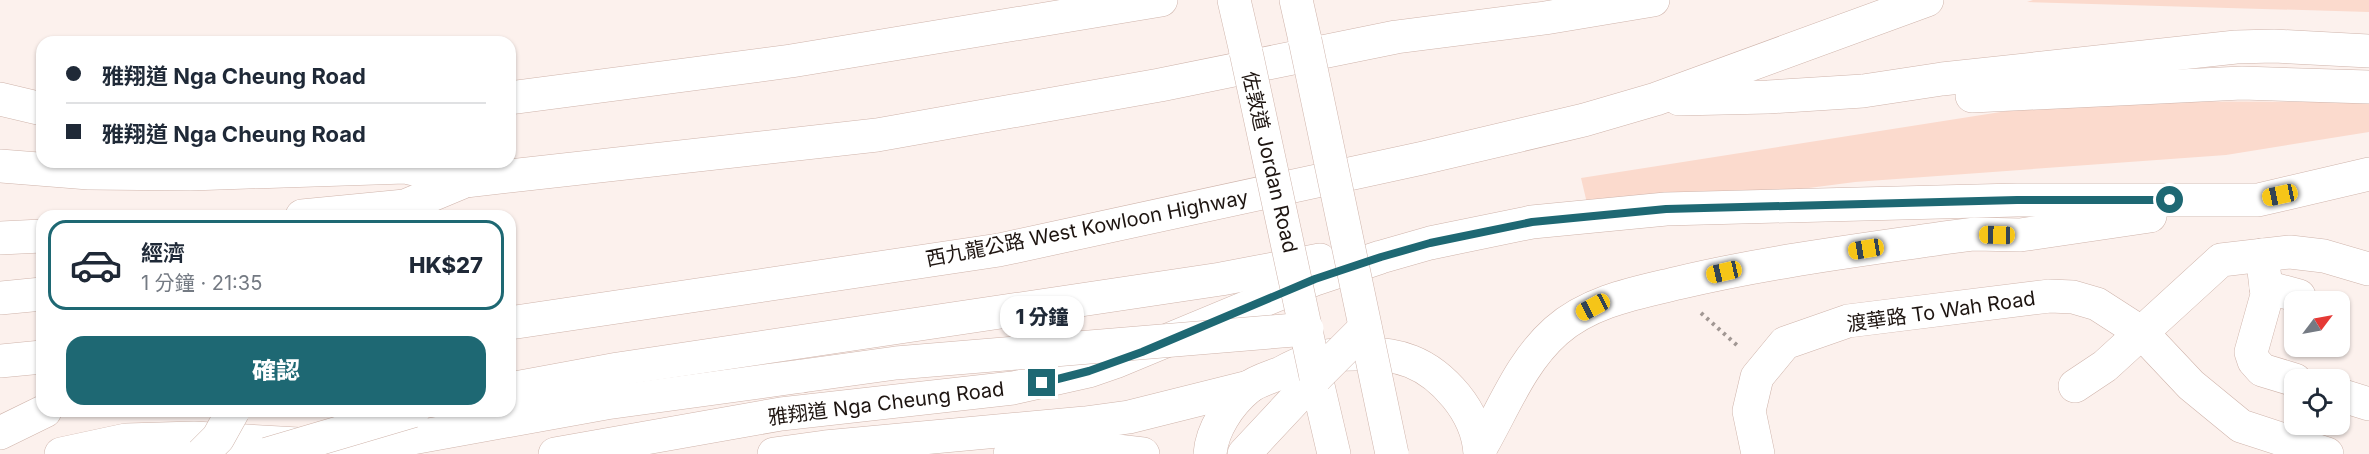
<!DOCTYPE html>
<html lang="zh-TW">
<head>
<meta charset="utf-8">
<style>
  :root { --surface:#fff; --page:#f6f6f7; --text:#1f2937; --muted:#747a83; --line:#e0e1e3; --accent:#1e6873 }
  body { margin:0; font-family:Inter,"Noto Sans TC",sans-serif; background:var(--page); color:var(--text); height:100vh; display:flex; flex-direction:column; font-size:22px; white-space:nowrap }
  * { box-sizing:border-box; margin:0 }
  p { font-size:20px; color:var(--muted) }
  .icon { flex:none; width:33px; height:33px; fill:none; stroke:currentColor; stroke-width:2; stroke-linecap:round; stroke-linejoin:round }
  .map { position:relative; flex:1; overflow:hidden }
  .sheet { position:absolute; left:36px; top:210px; width:480px; height:207px; display:flex; flex-direction:column; background:var(--surface); border-radius:18px; box-shadow:0 2px 4px #0004 }
  .sheet>* { flex:none }
  .banner { position:absolute; left:36px; top:36px; width:480px; height:132px; border-radius:18px; box-shadow:0 2px 4px #0004; display:grid; align-content:center; height:132px; padding:0 30px; background:var(--surface) }
  .needle { width:39px; rotate:58deg }
  .controls { position:absolute; left:2284px; top:291px; display:grid; gap:12px }
  .controls a { display:grid; place-items:center; width:66px; height:66px; border-radius:12px; background:var(--surface); box-shadow:0 2px 4px #0004; font-size:30px }
  .end { position:absolute; width:27px; height:27px; margin:-14px; border:8px solid #1e6873; background:#fff; box-shadow:0 0 0 3px #fff }
  .from { border-radius:50% }
  .bubble { position:absolute; height:42px; border-radius:18px; background:var(--surface); box-shadow:0 2px 4px #0004; font-size:20px; font-weight:800; line-height:42px; text-align:center }
  .car { position:absolute; width:18px; height:36px; margin:-18px -9px; border-radius:8px; box-shadow:0 0 4px 2px #0007; background:linear-gradient(#f5c518 24%,#345 0 40%,#f5c518 0 76%,#345 0 86%,#f5c518 0) }
  .banner b { display:flex; align-items:center; gap:21px; height:57px; font-size:22px }
  .banner b+b { border-top:2px solid var(--line) }
  .banner i { width:15px; height:15px; background:var(--text) }
  ul { padding:10px 0 0; list-style:none }
  li { display:flex; align-items:center; gap:18px; height:90px; margin:0 12px 9px; padding:0 18px; border:3px solid var(--line); border-radius:18px }
  li div { flex:1 }
  li b { display:block; font-size:22px }
  li em { font-style:normal; font-weight:800 }
  li.current { border-color:var(--accent) }
  li>.icon { width:54px; height:54px; stroke-width:1.5 }
  .action { display:flex; gap:12px; margin-top:auto; padding:12px 30px }
  .action a { flex:1; height:69px; border-radius:18px; background:var(--accent); color:#fff; font-size:24px; font-weight:800; line-height:69px; text-align:center }
  .map>svg:first-child { display:block }
  .green { fill:#fbdacd }
  .lines { fill:none; stroke-linecap:round; stroke-linejoin:round }
  .minor-casing { stroke:#cfb4ab; stroke-width:34 }
  .major-casing { stroke:#cfb4ab; stroke-width:34 }
  .highway-casing { stroke:#cfb4ab; stroke-width:34 }
  .path { stroke:#a19793; stroke-width:4; stroke-dasharray:3 4.5; stroke-linecap:butt }
  .minor { stroke:#fff; stroke-width:33 }
  .major { stroke:#fff; stroke-width:33 }
  .highway { stroke:#fff; stroke-width:33 }
  .minor-bridge-casing { stroke:#cfb4ab; stroke-width:34; stroke-linecap:butt }
  .major-bridge-casing { stroke:#cfb4ab; stroke-width:34; stroke-linecap:butt }
  .highway-bridge-casing { stroke:#cfb4ab; stroke-width:34; stroke-linecap:butt }
  .minor-bridge { stroke:#fff; stroke-width:33 }
  .major-bridge { stroke:#fff; stroke-width:33 }
  .highway-bridge { stroke:#fff; stroke-width:33 }
  .route { stroke:#1e6873; stroke-width:8 }
  .labels { text-anchor:middle; stroke-width:4.5; stroke-linejoin:round; paint-order:stroke }
  .street-label { font-size:20px; fill:#1e1511; stroke:#fff }
</style>
</head>
<body>
<div class="map">
<svg width="2369" height="454" viewBox="0 0 2369 454">
  <rect width="100%" height="100%" fill="#fcf1ed"/>
  <!-- green -->
  <g class="green">
    <path d="M2033 0H2369V12L2027 2Z"/>
    <path d="M2070 101 2369 102V132L2226 155 1855 182 1590 216 1581 178Z"/>
  </g>
  <g class="lines">
    <!-- minor casing -->
    <g class="minor-casing">
      <g id="minor">
        <path d="M0 166 89 173 190 174 405 167 465 181"/>
        <path d="M2262 255 2267 295 2251 352 2254 361 2262 370 2295 380"/>
        <path d="M2266 287 2299 296"/>
        <path d="M2075 386 2105 366 2221 260 2290 252 2324 256 2368 269"/>
        <path d="M2340 395 2369 404"/>
        <path d="M0 433 45 411"/>
        <path d="M61 454 126 440 194 438 316 445 390 442 606 403 802 376"/>
        <path d="M774 454 825 447 1085 423 1129 417 1249 387"/>
        <path d="M1010 454 1117 451 1143 454"/>
        <path d="M1244 454 1316 377"/>
        <path d="M1758 454 1749 411 1757 377 1785 343 1848 321 2050 296 2073 297 2097 304 2142 333 2191 385 2241 426 2327 454"/>
      </g>
    </g>
    <!-- major casing -->
    <g class="major-casing">
      <g id="major">
        <path d="M1234 0 1246 52"/>
        <path d="M1296 0 1305 40"/>
        <path d="M1316 377 1334 454"/>
        <path d="M510 389 618 369 1221 279 1320 260"/>
        <path d="M1480 449C1504 408 1520 363 1556 331 1590 301 1636 293 1678 283 1766 262 1854 251 1943 238L1974 234 2020 235 2150 216"/>
        <path d="M555 454 781 414 1013 388 1089 371 1115 362 1315 279 1381 257 1430 243 1532 222 1666 209 2017 200H2258L2369 174"/>
        <path d="M1210 454C1212 429 1229 404 1248 388 1256 381 1271 377 1281 373 1290 368 1300 363 1310 360 1324 355 1340 354 1355 354 1398 352 1428 362 1456 396 1469 412 1479 433 1480 454"/>
      </g>
    </g>
    <!-- highway casing -->
    <g class="highway-casing">
      <g id="highway">
        <path d="M1972 96 2242 83 2369 87"/>
        <path d="M510 98 791 61 1161 0"/>
        <path d="M0 99 42 109"/>
        <path d="M1679 99 1768 97 1863 91 1942 79 2236 47 2274 46 2369 51"/>
        <path d="M302 216 405 206 465 181 877 135 1160 85 1396 37 1545 18 1653 0"/>
        <path d="M0 238 42 236"/>
        <path d="M0 298 42 294"/>
        <path d="M510 323 999 250 1423 158 1584 120 1656 99 1927 0"/>
        <path d="M0 361 42 357"/>
      </g>
    </g>
    <!-- path -->
    <path class="path" d="M1701 313 1740 348"/>
    <!-- minor -->
    <use href="#minor" class="minor"/>
    <!-- major -->
    <use href="#major" class="major"/>
    <!-- highway -->
    <use href="#highway" class="highway"/>
    <!-- minor-bridge casing -->
    <g class="minor-bridge-casing">
      <g id="minor-bridge">
        <path d="M802 376 896 363 1307 329"/>
        <path d="M1316 377 1365 328"/>
      </g>
    </g>
    <!-- major-bridge casing -->
    <g class="major-bridge-casing">
      <g id="major-bridge">
        <path d="M1305 40 1392 454"/>
        <path d="M1246 52 1316 377"/>
        <path d="M267 454 413 411"/>
      </g>
    </g>
    <!-- highway-bridge casing -->
    <g class="highway-bridge-casing">
      <path id="highway-bridge" d="M202 454 218 438 233 411"/>
    </g>
    <!-- minor-bridge -->
    <use href="#minor-bridge" class="minor-bridge"/>
    <!-- major-bridge -->
    <use href="#major-bridge" class="major-bridge"/>
    <!-- highway-bridge -->
    <use href="#highway-bridge" class="highway-bridge"/>
  </g>
  <g class="lines">
    <!-- route -->
    <path class="route" d="M1042 383 1089 371 1142 352 1315 279 1381 257 1430 243 1532 222 1666 209 2017 200H2170"/>
  </g>
  <g class="labels">
    <!-- street labels -->
    <g class="street-label">
      <text transform="translate(1270 162) rotate(77)" y="7">佐敦道 Jordan Road</text>
      <text transform="translate(1087 228) rotate(-11)" y="7">西九龍公路 West Kowloon Highway</text>
      <text transform="translate(1941 311) rotate(-8)" y="7">渡華路 To Wah Road</text>
      <text transform="translate(886 403) rotate(-7)" y="7">雅翔道 Nga Cheung Road</text>
    </g>
  </g>
</svg>
<div class="controls">
<a><svg class="needle" viewBox="-14 -14 28 28"><path d="M0-13l5 13h-10z" fill="#e53935"/><path d="M0 13l5-13h-10z" fill="#747a83"/></svg></a>
<a><svg class="icon" aria-label="locate" viewBox="0 0 24 24"><circle cx="12" cy="12" r="6"/><path d="M12 2v4M12 18v4M2 12h4M18 12h4"/></svg></a>
</div>
<i class="end from" style="left:2170px;top:200px"></i>
<i class="end" style="left:1042px;top:383px"></i>
<div class="bubble" style="left:1000px;top:296px;width:84px">1 分鐘</div>
<i class="car" style="left:2280px;top:195px;rotate:258deg"></i>
<i class="car" style="left:1997px;top:235px;rotate:271deg"></i>
<i class="car" style="left:1866px;top:249px;rotate:261deg"></i>
<i class="car" style="left:1724px;top:272px;rotate:257deg"></i>
<i class="car" style="left:1593px;top:307px;rotate:242deg"></i>
<div class="banner">
<b><i class="from"></i>雅翔道 Nga Cheung Road</b>
<b><i></i>雅翔道 Nga Cheung Road</b>
</div>
<section class="sheet">
<ul>
<li class="current"><svg class="icon" aria-label="car" viewBox="0 0 24 24"><path d="M5 17H2v-5l4-1 3-4h7l3 4 3 1v5h-3M9 17h6M6 11h13"/><circle cx="7" cy="17" r="2"/><circle cx="17" cy="17" r="2"/></svg><div><b>經濟</b><p>1 分鐘 · 21:35</p></div><em>HK$27</em></li>
</ul>
<div class="action"><a>確認</a></div>
</section>
</div>
</body>
</html>
